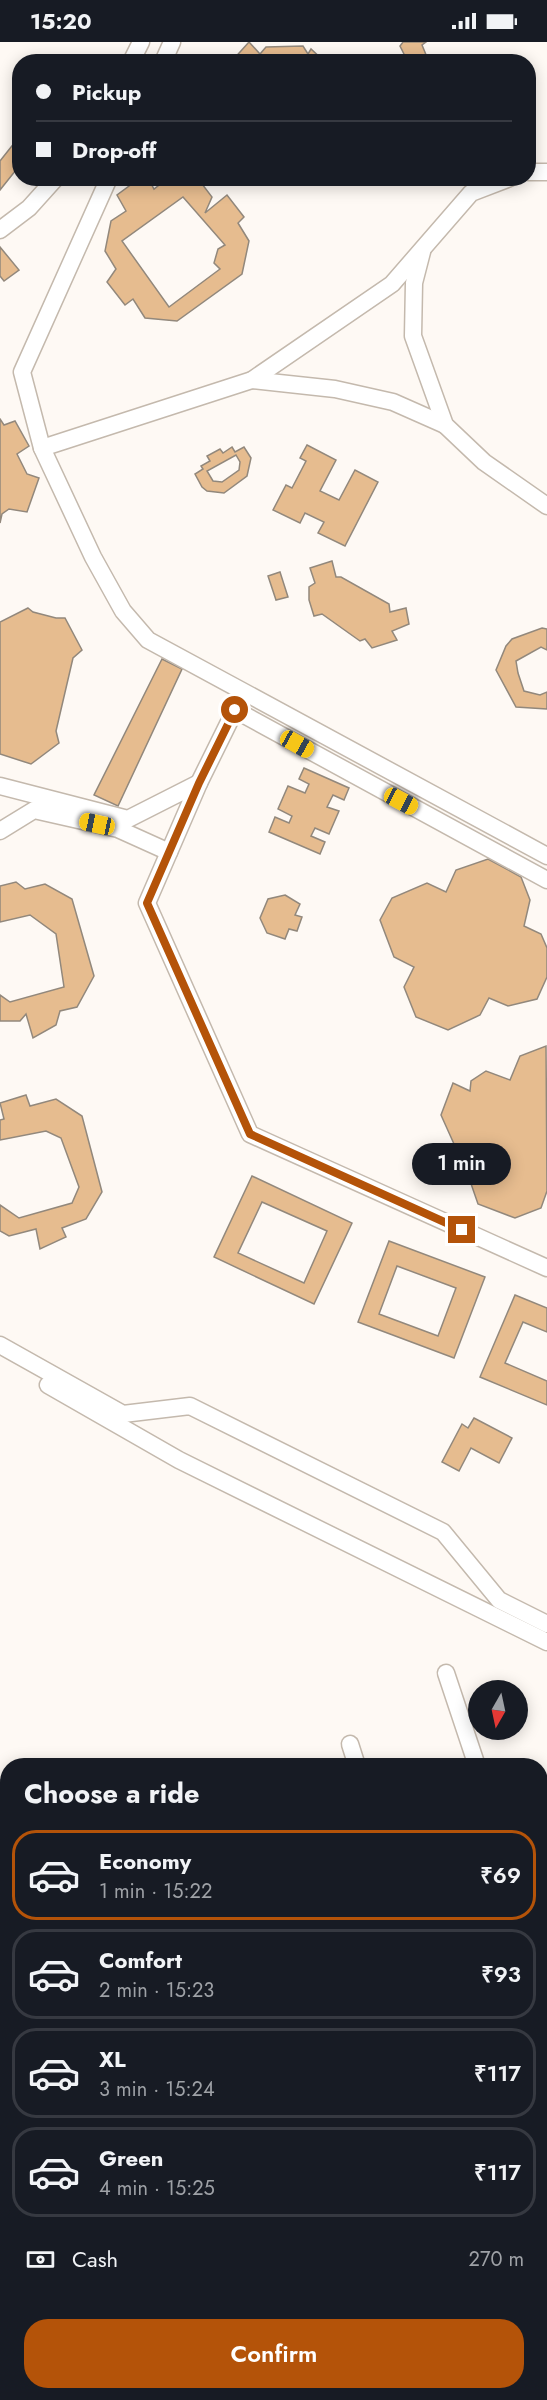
<!DOCTYPE html>
<html lang="en">
<head>
<meta charset="utf-8">
<style>
  :root { --surface:#171b24; --page:#242831; --text:#f1f3f6; --muted:#9ea1a6; --line:#363941; --accent:#b45309 }
  body { margin:0; font-family:Jost,sans-serif; background:var(--page); color:var(--text); height:100vh; display:flex; flex-direction:column; font-size:22px; white-space:nowrap }
  * { box-sizing:border-box; margin:0 }
  p { font-size:20px; color:var(--muted) }
  .icon { flex:none; width:33px; height:33px; fill:none; stroke:currentColor; stroke-width:2; stroke-linecap:round; stroke-linejoin:round }
  .map { position:relative; flex:1; overflow:hidden }
  .details { position:absolute; left:0px; top:1716px; width:548px; height:642px; display:flex; flex-direction:column; background:var(--surface); border-radius:24px 24px 0 0; box-shadow:0 3px 15px #0003 }
  .details>* { flex:none }
  .guide { position:absolute; left:12px; top:12px; width:524px; height:132px; border-radius:24px; box-shadow:0 3px 15px #0003; display:grid; align-content:center; height:132px; padding:0 24px; background:var(--surface) }
  .needle { width:39px; rotate:189deg }
  .fabs { position:absolute; left:468px; top:1638px; display:grid; gap:12px }
  .fabs a { display:grid; place-items:center; width:60px; height:60px; border-radius:50%; background:var(--surface); box-shadow:0 3px 15px #0003; font-size:30px }
  .end { position:absolute; width:27px; height:27px; margin:-14px; border:8px solid #b45309; background:#fff; box-shadow:0 0 0 3px #fff }
  .from { border-radius:50% }
  .bubble { position:absolute; height:42px; border-radius:21px; background:var(--surface); box-shadow:0 3px 15px #0003; font-size:20px; font-weight:600; line-height:42px; text-align:center }
  .car { position:absolute; width:18px; height:36px; margin:-18px -9px; border-radius:8px; box-shadow:0 0 4px 2px #0007; background:linear-gradient(#f5c518 24%,#345 0 40%,#f5c518 0 76%,#345 0 86%,#f5c518 0) }
  .guide b { display:flex; align-items:center; gap:21px; height:57px; font-size:22px }
  .guide b+b { border-top:2px solid var(--line) }
  .guide i { width:15px; height:15px; background:var(--text) }
  ul { padding:0; list-style:none }
  li { display:flex; align-items:center; gap:18px; height:90px; margin:0 12px 9px; padding:0 12px; border:3px solid var(--line); border-radius:24px }
  li div { flex:1 }
  li b { display:block; font-size:22px }
  li em { font-style:normal; font-weight:600 }
  li.selected { border-color:var(--accent) }
  li>.icon { width:54px; height:54px; stroke-width:1.5 }
  h2 { padding:0 24px; font-size:27px; line-height:72px }
  .pay { display:flex; align-items:center; gap:15px; height:66px; padding:0 24px; font-size:22px }
  .pay p { margin-inline-start:auto }
  .cta { display:flex; gap:12px; margin-top:auto; padding:12px 24px }
  .cta a { flex:1; height:69px; border-radius:24px; background:var(--accent); color:#fff; font-size:24px; font-weight:600; line-height:69px; text-align:center }
  .status { display:flex; justify-content:space-between; align-items:center; height:42px; padding:0 30px; background:var(--surface); direction:ltr }
  .status svg { height:16px; fill:currentColor }
  .map>svg:first-child { display:block }
  .building { fill:#e6bc8f; stroke:#92887c; stroke-width:1.5; fill-rule:evenodd }
  .lines { fill:none; stroke-linecap:round; stroke-linejoin:round }
  .minor-casing { stroke:#c4b9ad; stroke-width:19 }
  .highway-casing { stroke:#c4b9ad; stroke-width:26 }
  .minor { stroke:#fff; stroke-width:16 }
  .highway { stroke:#fff; stroke-width:24 }
  .route { stroke:#b45309; stroke-width:8 }
</style>
</head>
<body>
<div class="status"><b>15:20</b><svg viewBox="0 0 49 12"><path d="M0 12V9h3v3zM5 12V6h3v6zM10 12V3h3v9zM15 12V0h3v12zM26 1h20v11H26zM47 4h2v5h-2z"/></svg></div>
<div class="map">
<svg width="547" height="2358" viewBox="0 0 547 2358">
  <rect width="100%" height="100%" fill="#fef9f4"/>
  <!-- building -->
  <g class="building">
    <path d="M249 0 260 12 266 5 303 4 308 12 311 7 325 20H231Z"/>
    <path d="M403 0H426L422 3 429 20H408L400 4Z"/>
    <path d="M15 100 20 104V123L0 148V119Z"/>
    <path d="M140 136H148L154 147 168 136 199 138 212 155 205 171 227 153 244 175 238 181 249 199 242 232 177 279 145 276 133 257 125 263 107 240 116 227 105 209 111 179 126 169 117 153ZM183 155 225 203 218 207 214 221 220 227 169 265 122 199Z"/>
    <path d="M0 205 19 228 4 239 0 234Z"/>
    <path d="M0 377 4 383 15 379 29 404 17 412 27 432 39 436 27 470 9 467 2 472 0 481Z"/>
    <path d="M307 403 336 418 320 449 339 458 355 428 378 440 345 504 318 491 324 480 305 471 300 481 273 468 286 443 292 446 306 419 300 416Z"/>
    <path d="M232 405 235 410 244 405 251 416 247 434 224 451 207 449 202 445 195 432 203 427 201 424 210 419 207 414 220 407 223 411ZM236 413 240 420 239 428 222 440 213 439 207 429Z"/>
    <path d="M332 519 336 535H341L389 562 390 570 406 566 409 582 392 589 397 598 372 606 365 597 360 599 322 572 314 574 309 558V545L315 541 310 526Z"/>
    <path d="M280 530 288 555 276 558 268 534Z"/>
    <path d="M28 566 33 570 56 576H65L82 608 73 616 56 689 59 701 31 722 0 712V580Z"/>
    <path d="M542 586 547 587V608L541 605 516 619 518 631 524 649 540 653 547 650V667L516 665 496 628 506 604 512 597Z"/>
    <path d="M162 617 182 627 118 764 94 753Z"/>
    <path d="M304 726 349 746 344 758 333 753 327 765 339 769 329 792 315 786 311 794 325 800 320 812 269 790 275 775 289 781 292 774 278 767 288 744 305 751 309 742 299 737Z"/>
    <path d="M488 817 521 835 530 858 524 884 541 892 547 906V935L537 957 508 964 489 956 480 973 448 988 416 975 404 945 414 925 394 915 380 878 392 856 427 841 446 850 456 828Z"/>
    <path d="M16 840 25 847 45 842 72 857 94 934 77 965 60 969 56 983 33 996 26 972 20 979H0V953L10 960 64 945 56 892 30 873 0 880V844Z"/>
    <path d="M285 853 300 862 295 873 302 875 297 889 289 887 285 897 267 891 260 876 268 857Z"/>
    <path d="M546 1004 547 1149 541 1166 515 1176 478 1162 468 1133 475 1110 454 1102 441 1073 453 1041 470 1049 471 1039 486 1029 510 1038 520 1014Z"/>
    <path d="M26 1053 30 1064 56 1057 82 1074 102 1150 86 1177 62 1186 66 1195 40 1207 36 1187 9 1194 0 1189V1163L19 1176 72 1161 79 1145 61 1096 46 1089 0 1098V1078L4 1077 0 1061Z"/>
    <path d="M252 1134 352 1181 314 1262 214 1215ZM262 1160 327 1189 304 1241 238 1211Z"/>
    <path d="M389 1199 485 1235 454 1316 358 1280ZM397 1224 456 1246 438 1294 379 1272Z"/>
    <path d="M515 1253 547 1266V1290L523 1280 505 1321 547 1339V1363L480 1335Z"/>
    <path d="M474 1376 512 1396 499 1421 471 1406 459 1429 442 1420 462 1382 468 1386Z"/>
    <path d="M0 2143H8V2157L0 2158Z"/>
    <path d="M0 2234 5 2253 0 2254Z"/>
    <path d="M8 2330V2350H50L51 2358H0V2331Z"/>
    <path d="M337 2350H363L365 2358H338Z"/>
  </g>
  <g class="lines">
    <!-- minor casing -->
    <g class="minor-casing">
      <g id="minor">
        <path d="M131 20 141 0"/>
        <path d="M163 20 172 0"/>
        <path d="M528 130H547"/>
        <path d="M109 136 22 330 42 406 93 515 123 569 148 598 547 814"/>
        <path d="M0 188 29 166 56 136"/>
        <path d="M422 210 414 241 413 294 445 383 484 420 547 464"/>
        <path d="M252 338 335 347 393 360 445 383"/>
        <path d="M42 406 252 338 392 242 471 151 510 136"/>
        <path d="M199 741 235 668 547 838"/>
        <path d="M0 744 128 777 199 741 147 861 250 1092 547 1226"/>
        <path d="M0 789 34 768 118 787 169 810"/>
        <path d="M0 1303 123 1372 190 1364 443 1490 499 1558 547 1582"/>
        <path d="M48 1343 179 1418 547 1600"/>
        <path d="M446 1631 477 1724"/>
        <path d="M350 1702 357 1724"/>
        <path d="M540 1915 547 1958"/>
        <path d="M540 2039 547 2023"/>
        <path d="M0 2079 8 2101"/>
        <path d="M540 2099 547 2102"/>
        <path d="M0 2129 8 2128"/>
        <path d="M540 2269 547 2271"/>
        <path d="M0 2308 8 2306"/>
        <path d="M59 2350 62 2358"/>
        <path d="M97 2350 100 2358"/>
        <path d="M171 2350 173 2358"/>
        <path d="M512 2350 533 2358"/>
        <path d="M425 2358V2350"/>
      </g>
    </g>
    <!-- highway casing -->
    <g class="highway-casing">
      <g id="highway">
        <path d="M0 1960 8 1981"/>
        <path d="M0 2025 8 2043"/>
        <path d="M123 2350 126 2358"/>
        <path d="M147 2350 150 2358"/>
      </g>
    </g>
    <!-- minor -->
    <use href="#minor" class="minor"/>
    <!-- highway -->
    <use href="#highway" class="highway"/>
  </g>
  <g class="lines">
    <!-- route -->
    <path class="route" d="M235 668 199 741 147 861 250 1092 462 1188"/>
  </g>
</svg>
<div class="fabs">
<a><svg class="needle" viewBox="-14 -14 28 28"><path d="M0-13l5 13h-10z" fill="#e53935"/><path d="M0 13l5-13h-10z" fill="#9ea1a6"/></svg></a>
</div>
<i class="end from" style="left:235px;top:668px"></i>
<i class="end" style="left:462px;top:1188px"></i>
<div class="bubble" style="left:412px;top:1101px;width:99px">1 min</div>
<i class="car" style="left:297px;top:702px;rotate:119deg"></i>
<i class="car" style="left:401px;top:759px;rotate:118deg"></i>
<i class="car" style="left:97px;top:782px;rotate:282deg"></i>
<div class="guide">
<b><i class="from"></i>Pickup</b>
<b><i></i>Drop-off</b>
</div>
<section class="details">
<h2>Choose a ride</h2>
<ul>
<li class="selected"><svg class="icon" aria-label="car" viewBox="0 0 24 24"><path d="M5 17H2v-5l4-1 3-4h7l3 4 3 1v5h-3M9 17h6M6 11h13"/><circle cx="7" cy="17" r="2"/><circle cx="17" cy="17" r="2"/></svg><div><b>Economy</b><p>1 min · 15:22</p></div><em>₹69</em></li>
<li><svg class="icon" aria-label="car" viewBox="0 0 24 24"><path d="M5 17H2v-5l4-1 3-4h7l3 4 3 1v5h-3M9 17h6M6 11h13"/><circle cx="7" cy="17" r="2"/><circle cx="17" cy="17" r="2"/></svg><div><b>Comfort</b><p>2 min · 15:23</p></div><em>₹93</em></li>
<li><svg class="icon" aria-label="car" viewBox="0 0 24 24"><path d="M5 17H2v-5l4-1 3-4h7l3 4 3 1v5h-3M9 17h6M6 11h13"/><circle cx="7" cy="17" r="2"/><circle cx="17" cy="17" r="2"/></svg><div><b>XL</b><p>3 min · 15:24</p></div><em>₹117</em></li>
<li><svg class="icon" aria-label="car" viewBox="0 0 24 24"><path d="M5 17H2v-5l4-1 3-4h7l3 4 3 1v5h-3M9 17h6M6 11h13"/><circle cx="7" cy="17" r="2"/><circle cx="17" cy="17" r="2"/></svg><div><b>Green</b><p>4 min · 15:25</p></div><em>₹117</em></li>
</ul>
<div class="pay"><svg class="icon" aria-label="cash" viewBox="0 0 24 24"><path d="M3 7h18v10H3z"/><circle cx="12" cy="12" r="2"/></svg>Cash<p>270 m</p></div>
<div class="cta"><a>Confirm</a></div>
</section>
</div>
</body>
</html>
